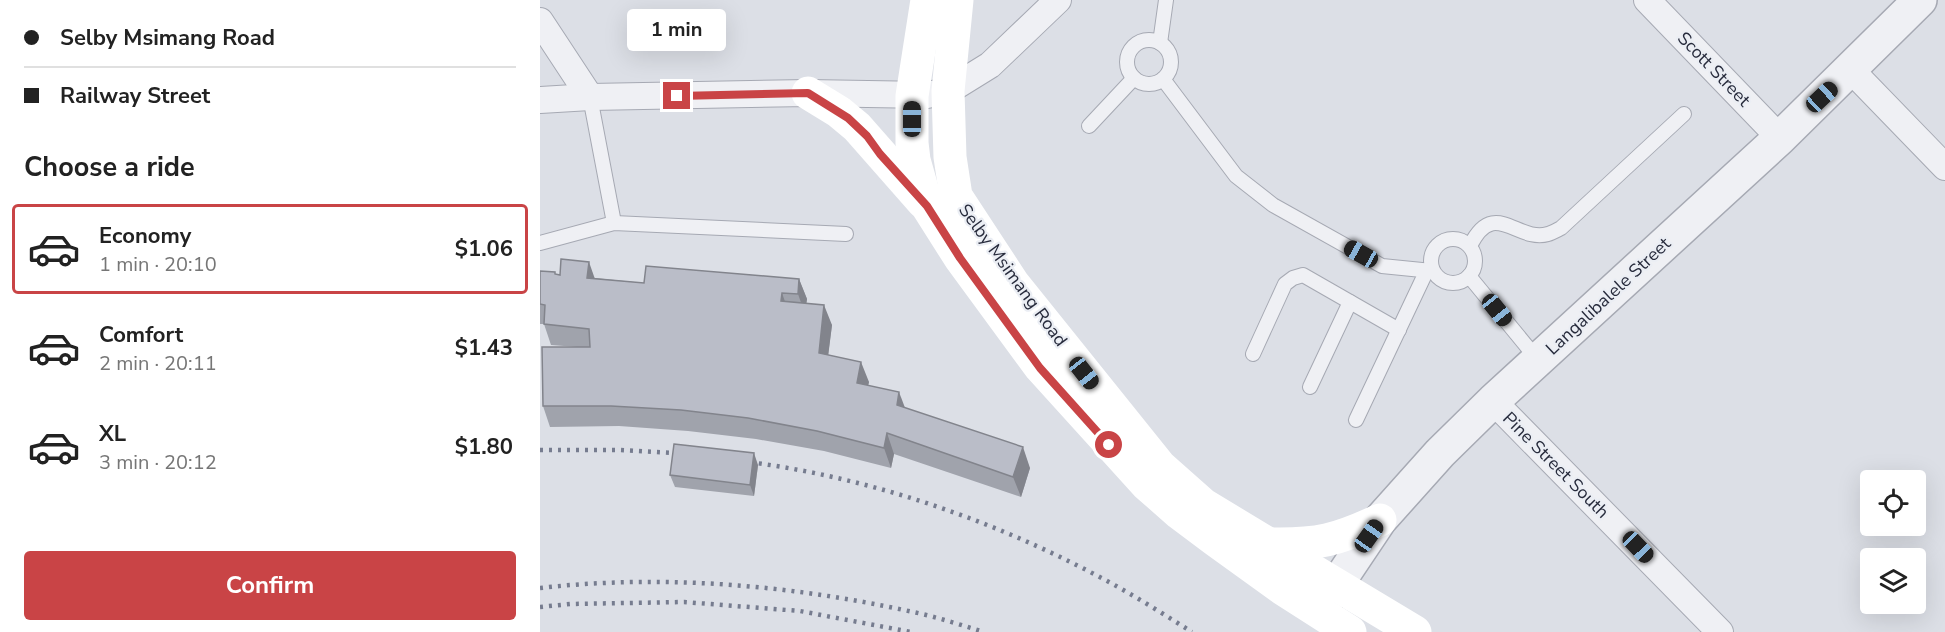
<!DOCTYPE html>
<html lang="en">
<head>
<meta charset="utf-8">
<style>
  :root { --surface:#fff; --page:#f2f2f2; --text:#222; --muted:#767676; --line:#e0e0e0; --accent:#c94446 }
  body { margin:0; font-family:"Nunito Sans",sans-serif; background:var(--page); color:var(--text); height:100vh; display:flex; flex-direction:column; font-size:22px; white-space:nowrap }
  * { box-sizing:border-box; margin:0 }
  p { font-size:20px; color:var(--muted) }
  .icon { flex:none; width:33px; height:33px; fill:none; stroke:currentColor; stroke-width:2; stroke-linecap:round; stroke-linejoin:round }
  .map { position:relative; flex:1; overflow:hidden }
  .side { display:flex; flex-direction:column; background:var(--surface); width:540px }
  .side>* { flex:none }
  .top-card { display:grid; align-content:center; height:132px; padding:0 24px; background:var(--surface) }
  .buttons { position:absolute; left:1320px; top:470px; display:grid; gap:12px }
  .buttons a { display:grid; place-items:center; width:66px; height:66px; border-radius:6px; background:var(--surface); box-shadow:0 6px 24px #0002; font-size:30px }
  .end { position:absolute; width:27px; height:27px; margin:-14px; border:8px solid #c94446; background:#fff; box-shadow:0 0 0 3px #fff }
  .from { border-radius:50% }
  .bubble { position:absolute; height:42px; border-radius:6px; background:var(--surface); box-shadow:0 6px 24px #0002; font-size:20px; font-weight:700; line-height:42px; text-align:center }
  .car { position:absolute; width:18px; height:36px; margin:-18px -9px; border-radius:8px; box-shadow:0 0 4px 2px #0007; background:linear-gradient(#222 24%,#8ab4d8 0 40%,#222 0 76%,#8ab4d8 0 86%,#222 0) }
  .top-card b { display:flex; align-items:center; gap:21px; height:57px; font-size:22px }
  .top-card b+b { border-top:2px solid var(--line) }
  .top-card i { width:15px; height:15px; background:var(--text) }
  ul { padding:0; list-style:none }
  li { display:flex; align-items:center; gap:18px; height:90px; margin:0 12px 9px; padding:0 12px; border:3px solid transparent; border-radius:6px }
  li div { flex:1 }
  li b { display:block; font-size:22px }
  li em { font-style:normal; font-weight:700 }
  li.on { border-color:var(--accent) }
  li>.icon { width:54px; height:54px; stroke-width:1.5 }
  h2 { padding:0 24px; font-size:27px; line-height:72px }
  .button { display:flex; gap:12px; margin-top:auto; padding:12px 24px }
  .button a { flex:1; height:69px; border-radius:6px; background:var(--accent); color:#fff; font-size:24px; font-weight:700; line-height:69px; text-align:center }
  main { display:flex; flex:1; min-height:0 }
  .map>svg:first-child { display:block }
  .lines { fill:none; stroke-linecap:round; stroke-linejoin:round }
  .service-casing { stroke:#a6a9b3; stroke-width:16 }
  .minor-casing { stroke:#a6a9b3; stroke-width:28 }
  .tertiary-casing { stroke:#a6a9b3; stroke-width:36 }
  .service { stroke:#eff0f4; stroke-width:14 }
  .minor { stroke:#eff0f4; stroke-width:26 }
  .tertiary { stroke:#eff0f4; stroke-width:33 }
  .secondary { stroke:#fff; stroke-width:33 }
  .rail { stroke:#767c8f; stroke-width:4.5; stroke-dasharray:3 6; stroke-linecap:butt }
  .wall { fill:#a0a3ac }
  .shaded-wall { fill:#82848c }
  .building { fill:#babdc8; stroke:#82848c; stroke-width:1.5 }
  .route { stroke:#c94446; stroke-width:8 }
  .labels { text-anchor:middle; stroke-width:4.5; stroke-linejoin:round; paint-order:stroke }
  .street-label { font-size:18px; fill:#272b3c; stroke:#ebeef4 }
</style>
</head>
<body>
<main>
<section class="side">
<div class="top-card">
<b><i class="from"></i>Selby Msimang Road</b>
<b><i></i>Railway Street</b>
</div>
<h2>Choose a ride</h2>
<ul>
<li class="on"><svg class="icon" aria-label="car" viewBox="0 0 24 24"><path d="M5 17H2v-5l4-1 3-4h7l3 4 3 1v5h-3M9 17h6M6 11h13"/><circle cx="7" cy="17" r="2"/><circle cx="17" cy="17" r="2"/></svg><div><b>Economy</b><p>1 min · 20:10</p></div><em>$1.06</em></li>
<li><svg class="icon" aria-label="car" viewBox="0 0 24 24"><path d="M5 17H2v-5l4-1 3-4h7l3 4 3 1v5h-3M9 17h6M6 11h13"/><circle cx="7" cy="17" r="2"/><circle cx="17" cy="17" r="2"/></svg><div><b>Comfort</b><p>2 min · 20:11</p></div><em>$1.43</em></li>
<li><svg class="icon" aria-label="car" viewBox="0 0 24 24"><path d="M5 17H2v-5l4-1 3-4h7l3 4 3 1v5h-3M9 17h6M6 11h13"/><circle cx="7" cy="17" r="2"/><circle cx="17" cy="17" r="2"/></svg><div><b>XL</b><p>3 min · 20:12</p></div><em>$1.80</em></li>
</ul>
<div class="button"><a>Confirm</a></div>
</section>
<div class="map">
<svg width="1405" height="632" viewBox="0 0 1405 632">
  <rect width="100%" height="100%" fill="#dcdfe6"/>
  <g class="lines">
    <!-- service casing -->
    <g class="service-casing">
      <g id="service">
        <circle cx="609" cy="62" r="22"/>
        <path d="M620 43 626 0"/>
        <path d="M623 79 696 176 733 205 842 266 892 271"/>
        <path d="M50 97 74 223"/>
        <path d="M549 126 594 78"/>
        <circle cx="913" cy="261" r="22"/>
        <path d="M0 243 74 223 306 234"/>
        <path d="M930 246C954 197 977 243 1008 234 1012 233 1017 230 1021 228L1144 114"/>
        <path d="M929 276 998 360"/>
        <path d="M713 354 745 284 753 278 763 275 859 330"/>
        <path d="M770 387 810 302"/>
        <path d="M816 420 887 270"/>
      </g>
    </g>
    <!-- minor casing -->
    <g class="minor-casing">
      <g id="minor">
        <path d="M1107 0 1240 138"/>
        <path d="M0 21 50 97"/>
        <path d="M1311 70 1405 167"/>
        <path d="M0 100 50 97 268 93 387 95 408 91 450 65 518 0"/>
        <path d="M953 401 1180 632"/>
      </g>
    </g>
    <!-- tertiary casing -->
    <g class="tertiary-casing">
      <path id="tertiary" d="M781 608 840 520 900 453 953 401 1240 138 1380 0"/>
    </g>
    <!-- service -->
    <use href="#service" class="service"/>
    <!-- minor -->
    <use href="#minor" class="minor"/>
    <!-- tertiary -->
    <use href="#tertiary" class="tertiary"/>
    <!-- secondary -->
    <g class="secondary">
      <path d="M387 0 372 96V143L374 160 387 206 420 258 500 367 606 484 639 513 675 540 743 589 810 632"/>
      <path d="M417 0 408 91 410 157 416 196 473 283 620 466 664 505 875 632"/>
      <path d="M268 93 299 112 317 127 383 202"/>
      <path d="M730 544C778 545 797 540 840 520"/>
    </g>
    <!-- rail -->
    <g class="rail">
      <path d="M0 450H79L151 454"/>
      <path d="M201 461C332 477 463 523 578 587 603 601 628 617 652 632"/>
      <path d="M0 588C124 574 251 585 373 612 397 617 421 625 444 632"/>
      <path d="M0 607 30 604 144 602 260 611 371 632"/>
    </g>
  </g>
  <!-- wall -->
  <g class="wall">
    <path d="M0 271 16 274 104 283 259 279 267 299 266 303 292 325 288 355 329 382 328 385 365 408 490 468 481 497 354 454 351 468 284 451 216 439 148 431 79 426 10 427 3 406 37 347 11 345 4 324H0Z"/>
    <path d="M218 465 214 496 135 487 130 475Z"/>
  </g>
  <!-- shaded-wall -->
  <g class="shaded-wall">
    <path d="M49 262 56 282 47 278Z"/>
    <path d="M259 279 267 299 265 314 258 294Z"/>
    <path d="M242 293 249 313 241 301Z"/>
    <path d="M284 305 292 325 286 373 279 353Z"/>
    <path d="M321 362 329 382 324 403 317 383Z"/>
    <path d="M359 392 367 413 357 405Z"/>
    <path d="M347 433 354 454 351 468 344 448Z"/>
    <path d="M483 447 490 468 481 497 473 477Z"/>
    <path d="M214 453 218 465 214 496 210 485Z"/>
  </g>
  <!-- building -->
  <g class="building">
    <path d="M21 259 49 262 47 278 104 283 106 266 259 279 258 294 242 293 241 301 284 305 279 353 321 362 317 383 359 392 357 405 483 447 473 477 347 433 344 448 277 431 208 418 141 410 71 406H3L2 347H50L49 329 4 324 5 305 0 304V271L15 272V274L20 275Z"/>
    <path d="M134 444 214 453 210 485 130 475Z"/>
  </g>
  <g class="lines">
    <!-- route -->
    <path class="route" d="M137 96 268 93 308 118 327 136 340 154 387 206 420 258 500 368 569 445"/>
  </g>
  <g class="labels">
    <!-- street labels -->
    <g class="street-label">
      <text transform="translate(1174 69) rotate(46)" y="6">Scott Street</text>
      <text transform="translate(473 275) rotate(54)" y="6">Selby Msimang Road</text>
      <text transform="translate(1068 296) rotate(-43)" y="6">Langalibalele Street</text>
      <text transform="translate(1016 465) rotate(45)" y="6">Pine Street South</text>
    </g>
  </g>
</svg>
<div class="buttons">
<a><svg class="icon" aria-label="locate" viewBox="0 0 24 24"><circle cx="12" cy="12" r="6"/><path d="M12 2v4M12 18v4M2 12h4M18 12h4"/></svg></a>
<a><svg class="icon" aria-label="layers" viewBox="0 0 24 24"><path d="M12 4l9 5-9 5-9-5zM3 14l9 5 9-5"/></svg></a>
</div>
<i class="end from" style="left:569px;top:445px"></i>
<i class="end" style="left:137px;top:96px"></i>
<div class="bubble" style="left:87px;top:9px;width:99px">1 min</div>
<i class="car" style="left:1282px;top:97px;rotate:47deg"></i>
<i class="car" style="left:372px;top:119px;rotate:0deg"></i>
<i class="car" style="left:821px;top:254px;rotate:299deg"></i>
<i class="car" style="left:957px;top:310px;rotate:141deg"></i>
<i class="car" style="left:544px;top:373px;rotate:142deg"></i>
<i class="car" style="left:829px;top:536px;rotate:35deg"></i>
<i class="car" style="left:1098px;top:547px;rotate:136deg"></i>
</div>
</main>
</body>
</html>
